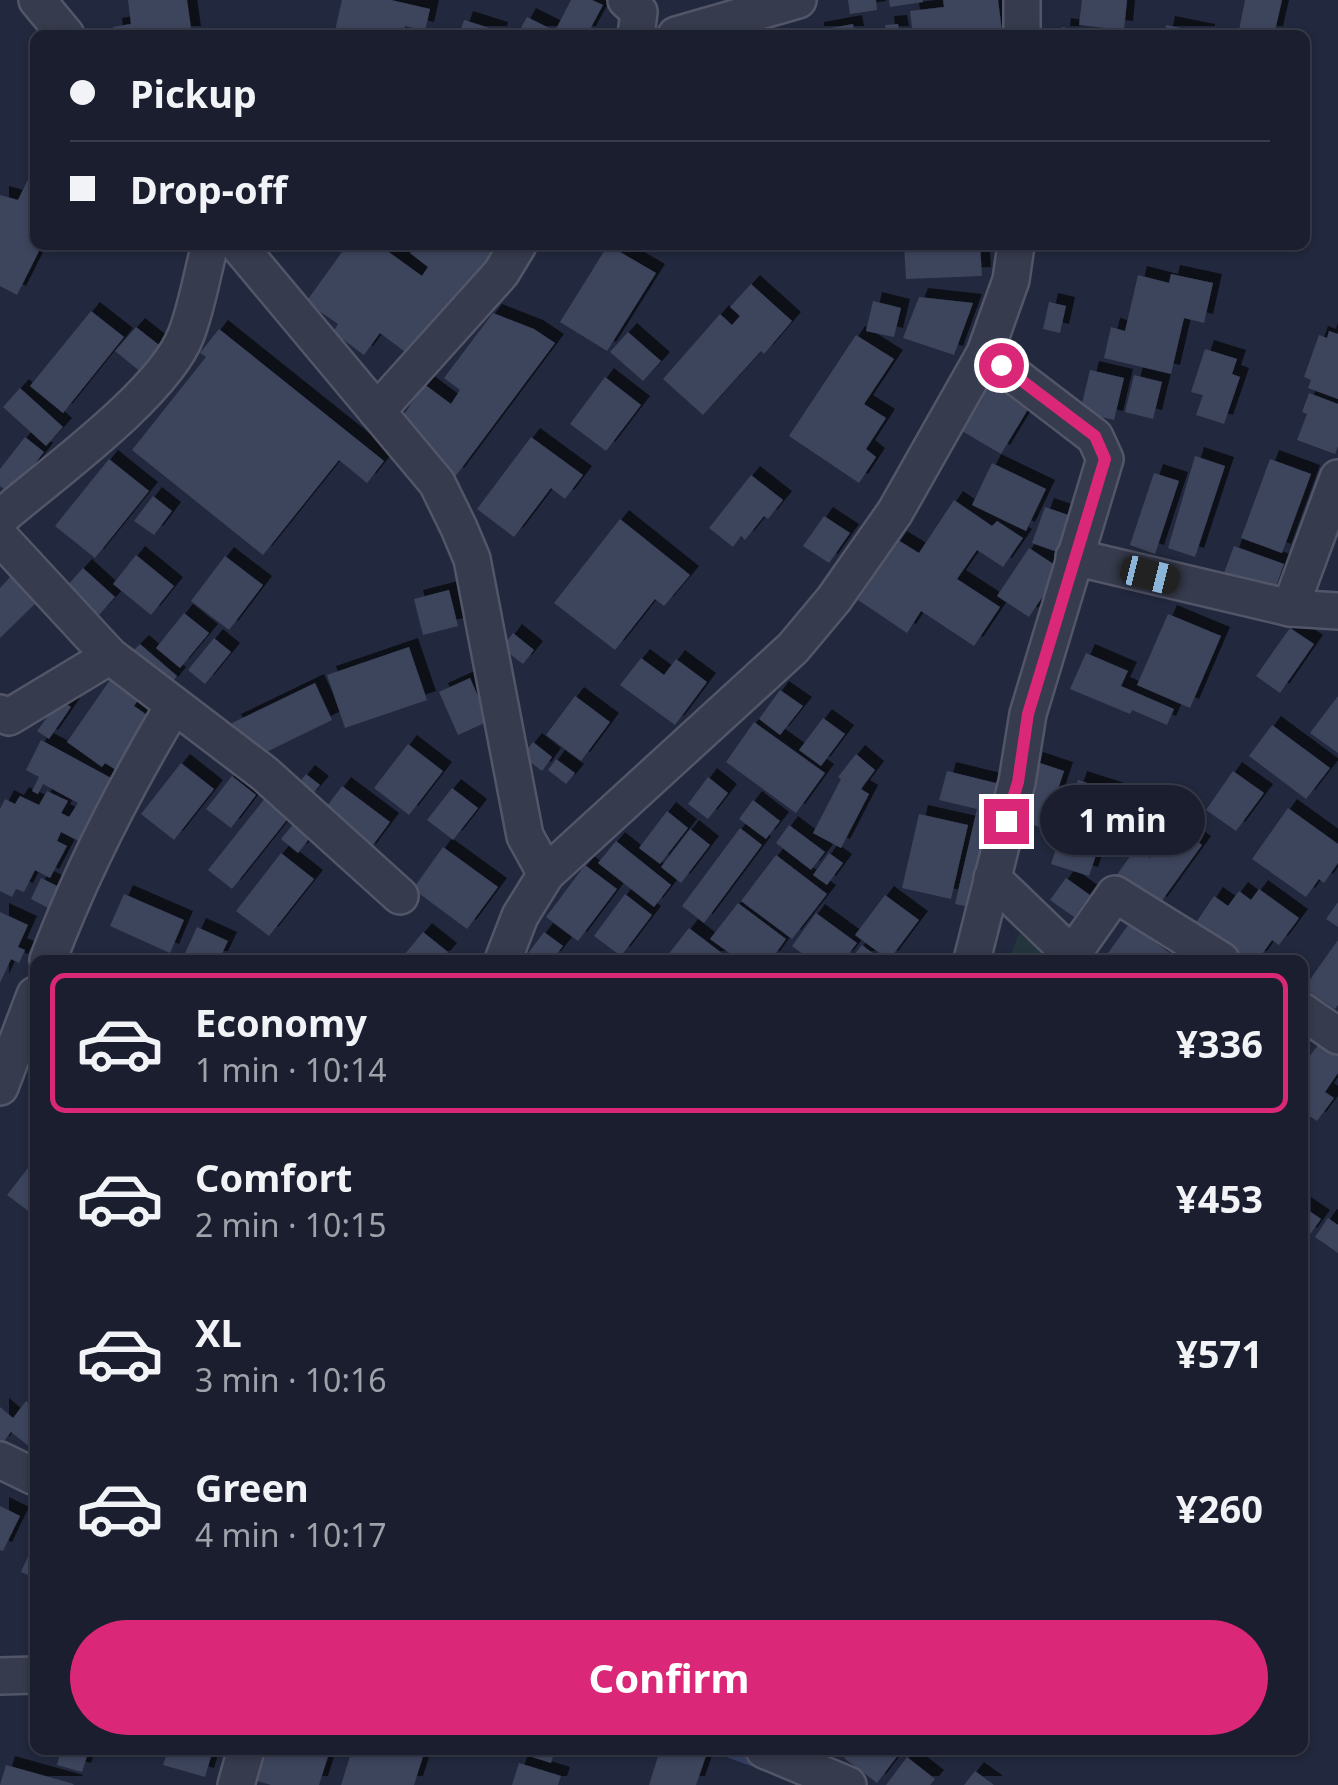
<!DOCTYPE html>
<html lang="en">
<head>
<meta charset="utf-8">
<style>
  :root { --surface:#1a1e2e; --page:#232736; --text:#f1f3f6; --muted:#9fa2aa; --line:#383c4a; --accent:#db2777 }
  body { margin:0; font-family:"Noto Sans",sans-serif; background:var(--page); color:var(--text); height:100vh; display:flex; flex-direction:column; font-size:38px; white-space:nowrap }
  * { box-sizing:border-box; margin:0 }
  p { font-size:32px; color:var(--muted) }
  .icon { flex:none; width:55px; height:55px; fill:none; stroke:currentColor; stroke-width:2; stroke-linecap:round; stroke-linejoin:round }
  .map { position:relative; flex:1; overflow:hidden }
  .sheet { position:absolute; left:30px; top:955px; width:1278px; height:800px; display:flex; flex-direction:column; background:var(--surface); border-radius:15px; box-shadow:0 2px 8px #0004,0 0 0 2px var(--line) }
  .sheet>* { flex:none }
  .banner { position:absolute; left:30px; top:30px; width:1280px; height:220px; border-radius:15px; box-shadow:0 2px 8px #0004,0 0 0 2px var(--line); display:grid; align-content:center; height:220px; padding:0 40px; background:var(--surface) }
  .end { position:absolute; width:45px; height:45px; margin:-22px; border:12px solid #db2777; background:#fff; box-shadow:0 0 0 5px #fff }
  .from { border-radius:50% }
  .bubble { position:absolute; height:70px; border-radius:35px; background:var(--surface); box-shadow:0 2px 8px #0004,0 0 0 2px var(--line); font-size:32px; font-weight:700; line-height:70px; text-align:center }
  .car { position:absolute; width:30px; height:60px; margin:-30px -15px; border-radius:12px; box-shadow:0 0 8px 2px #0007; background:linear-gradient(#222 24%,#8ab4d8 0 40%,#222 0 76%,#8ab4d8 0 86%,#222 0) }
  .banner b { display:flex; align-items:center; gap:35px; height:95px; font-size:38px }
  .banner b+b { border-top:2px solid var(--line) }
  .banner i { width:25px; height:25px; background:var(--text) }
  ul { padding:18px 0 0; list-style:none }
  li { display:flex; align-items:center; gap:30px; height:140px; margin:0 20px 15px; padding:0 20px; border:5px solid transparent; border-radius:15px }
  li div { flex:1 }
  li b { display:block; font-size:38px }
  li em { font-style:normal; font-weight:700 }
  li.selected { border-color:var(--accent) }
  li>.icon { width:90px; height:90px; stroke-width:1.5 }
  .button { display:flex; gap:20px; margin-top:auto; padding:20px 40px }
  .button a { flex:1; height:115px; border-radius:60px; background:var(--accent); color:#fff; font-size:40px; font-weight:700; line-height:115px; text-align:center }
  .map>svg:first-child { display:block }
  .green { fill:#24353e }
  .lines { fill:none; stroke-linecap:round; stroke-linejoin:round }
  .stream { stroke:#364064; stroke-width:11 }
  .building { fill:#3e445d; filter:url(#shadow) }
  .street-casing { stroke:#525668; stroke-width:40 }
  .street { stroke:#363b4d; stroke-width:35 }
  .route { stroke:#db2777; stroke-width:12 }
</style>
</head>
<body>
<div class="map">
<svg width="1338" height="1785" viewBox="0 0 1338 1785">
  <defs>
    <filter id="shadow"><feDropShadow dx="9" dy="-9" stdDeviation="0" flood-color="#0009"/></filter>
  </defs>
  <rect width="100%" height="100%" fill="#22283d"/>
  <!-- green -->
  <path class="green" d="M1019 933 1053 960H1009Z"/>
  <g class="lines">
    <!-- stream -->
    <path class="stream" d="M723 1750 762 1764"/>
  </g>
  <!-- building -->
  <g class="building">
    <path d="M128 0H187L192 35H114L113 27 131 24Z"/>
    <path d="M342 0H391L430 9 425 31 405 26 403 35H334Z"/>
    <path d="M571 0H592L603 5 587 35H517L527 17 555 31Z"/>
    <path d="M848 0H876L877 10 850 14Z"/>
    <path d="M889 0H923V2L890 7Z"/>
    <path d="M943 0H998L1002 31 998 35H913L910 11 944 7Z"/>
    <path d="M1082 0H1127L1124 30 1079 25Z"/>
    <path d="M1245 0H1282L1274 35H1238Z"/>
    <path d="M464 20 499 31 498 35H459Z"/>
    <path d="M853 24 855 35H815V31Z"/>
    <path d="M898 24 900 35H886L885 25Z"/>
    <path d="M1166 25 1206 33V35H1164Z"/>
    <path d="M1062 27 1097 33V35H1061Z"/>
    <path d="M35 165V245H42L17 295 0 286V195L18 200Z"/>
    <path d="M347 245H379L422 276 428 267 410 253 416 245H509L413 358 380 333 364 355 333 332 338 324 306 302Z"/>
    <path d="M608 245 656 273 607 351 560 322Z"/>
    <path d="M904 245H980L982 276 906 279Z"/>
    <path d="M1171 274 1213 283 1204 323 1184 318 1171 374 1104 358 1111 327 1125 331 1138 275 1169 283Z"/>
    <path d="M751 284 792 321 764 354 761 351 703 415 663 379 720 314 732 325 740 316 730 307Z"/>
    <path d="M919 297 973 303 954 355 903 338Z"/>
    <path d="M873 301 901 308 894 337 866 331Z"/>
    <path d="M1049 302 1066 306 1060 333 1043 329Z"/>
    <path d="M91 311 124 337 63 413 30 386Z"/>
    <path d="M493 313 534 329 555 343 455 477 401 419 424 384 451 404 460 390 444 378Z"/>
    <path d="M136 327 168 352 147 377 115 351Z"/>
    <path d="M219 329 384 461 367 483 339 460 263 555 132 450 206 357 200 353Z"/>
    <path d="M1329 331 1338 334V399L1308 388 1311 380 1304 377 1319 335 1327 338Z"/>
    <path d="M628 332 661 361 643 381 610 352Z"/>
    <path d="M856 335 894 359 864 404 886 418 866 449 876 457 859 483 789 436Z"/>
    <path d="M1205 349 1237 359 1232 374 1240 377 1224 424 1196 415 1203 395 1191 392Z"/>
    <path d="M1090 370 1124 378 1114 420 1080 412Z"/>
    <path d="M1134 375 1162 382 1153 419 1125 412Z"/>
    <path d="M605 377 641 405 606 451 570 424Z"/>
    <path d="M993 378 1033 401 1001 454 962 431Z"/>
    <path d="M20 388 63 427 46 446 3 407Z"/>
    <path d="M1309 393 1338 404V446L1335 454 1297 440 1307 414 1302 412Z"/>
    <path d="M25 437 44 452 11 495 0 486V469Z"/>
    <path d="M531 437 583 475 565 499 551 488 514 537 477 509Z"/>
    <path d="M1195 456 1225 466 1195 557 1168 548Z"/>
    <path d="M109 459 149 491 95 558 55 526Z"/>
    <path d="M1270 459 1311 474 1282 553 1241 538Z"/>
    <path d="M992 463 1046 489 1026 531 972 505Z"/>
    <path d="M1154 473 1179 481 1155 554 1130 545Z"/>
    <path d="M751 475 783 500 768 519 764 516 745 540 741 536 733 547 709 528Z"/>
    <path d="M153 496 172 511 154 535 134 521Z"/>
    <path d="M954 500 992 526 997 521 1023 538 1003 567 977 550 957 579 1000 607 974 646 921 611 907 633 858 600 898 540 919 553Z"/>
    <path d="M1045 507 1077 518 1063 554 1032 543Z"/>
    <path d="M824 516 850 533 829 563 803 546Z"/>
    <path d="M620 519 690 575 664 606 655 599 615 650 554 603Z"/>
    <path d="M1234 546 1284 564 1274 592 1224 573Z"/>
    <path d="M1029 548 1061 569 1029 617 997 596Z"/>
    <path d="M136 555 174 586 151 615 113 584Z"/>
    <path d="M225 556 263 585 229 630 191 601Z"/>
    <path d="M83 568 115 597 98 616 65 588Z"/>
    <path d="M11 576 37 602 0 638V588Z"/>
    <path d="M449 590 458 626 423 635 414 599Z"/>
    <path d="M184 613 209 633 180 668 156 648Z"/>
    <path d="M1168 614 1221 636 1190 708 1137 685Z"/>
    <path d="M1290 628 1314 644 1280 693 1256 676Z"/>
    <path d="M513 633 534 650 523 664 502 648Z"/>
    <path d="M214 638 231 652 205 684 188 670Z"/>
    <path d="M140 644 177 676 169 686 131 653Z"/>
    <path d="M409 647 427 700 345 728 327 675Z"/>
    <path d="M1086 653 1128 671 1121 686 1174 709 1167 725 1132 710 1130 714 1070 689Z"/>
    <path d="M641 658 664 675 676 659 707 682 675 725 620 685Z"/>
    <path d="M112 677 140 697 134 706 153 719 116 770 105 763 102 767 67 742Z"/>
    <path d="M470 678 489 721 458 735 439 692Z"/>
    <path d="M315 683 332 720 250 760 232 723Z"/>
    <path d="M780 690 803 706 780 735 759 719Z"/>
    <path d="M575 696 610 722 581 761 546 735Z"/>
    <path d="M1338 696V753L1310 733Z"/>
    <path d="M60 700 71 707 49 739 37 731Z"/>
    <path d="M823 718 845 734 821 766 799 750Z"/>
    <path d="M754 722 825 773 796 813 726 762Z"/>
    <path d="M1272 725 1330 768 1306 799 1249 756Z"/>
    <path d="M41 740 111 778 96 805 103 809 84 844 61 832 57 841 67 846 50 878 35 870 24 892 16 889 12 897 0 891V809L5 799 15 804 20 796 39 805 47 791 68 801 61 813 69 817 78 803 43 784 38 794 32 791 39 777 26 770Z"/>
    <path d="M533 742 552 757 542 771 522 756Z"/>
    <path d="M408 744 443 771 409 815 374 788Z"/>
    <path d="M856 754 875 770 861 789 869 794 841 848 813 833 841 779 838 777Z"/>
    <path d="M556 759 575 773 566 784 548 770Z"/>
    <path d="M1034 761 1064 771 1045 829 1016 819Z"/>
    <path d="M181 763 214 789 174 840 141 814Z"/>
    <path d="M947 771 1008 786 979 909 955 904 977 809 939 800Z"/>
    <path d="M1233 771 1264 793 1236 831 1206 810Z"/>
    <path d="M306 774 320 785 308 799 294 789Z"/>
    <path d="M232 776 256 795 231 828 206 809Z"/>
    <path d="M708 777 728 793 708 819 688 804Z"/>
    <path d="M1078 780 1128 796 1111 849 1099 846 1089 876 1051 864Z"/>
    <path d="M342 786 390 822 367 853 319 817Z"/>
    <path d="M452 788 478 808 453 840 427 820Z"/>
    <path d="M266 797 290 816 232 889 208 870Z"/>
    <path d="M753 800 780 821 766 839 739 819Z"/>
    <path d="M1288 808 1338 844V863L1324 883 1319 879 1306 897 1252 859Z"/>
    <path d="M667 811 688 828 660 864 639 848Z"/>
    <path d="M919 814 968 825 951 899 902 888Z"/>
    <path d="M299 817 316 830 298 853 281 839Z"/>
    <path d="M789 825 825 852 811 870 776 843Z"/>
    <path d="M1174 825 1202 845 1158 906 1116 876 1136 848 1150 858Z"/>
    <path d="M740 828 762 845 704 923 682 906Z"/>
    <path d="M690 829 710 845 681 883 661 867Z"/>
    <path d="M616 841 671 885 654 907 598 863Z"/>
    <path d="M443 847 498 887 467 929 413 889Z"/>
    <path d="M281 853 314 879 269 936 236 911Z"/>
    <path d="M829 853 843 863 827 885 813 875Z"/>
    <path d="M776 855 827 894 792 939 741 901Z"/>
    <path d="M585 865 617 889 578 941 546 917Z"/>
    <path d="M41 878 61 888 50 909 31 899Z"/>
    <path d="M1066 878 1090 895 1074 917 1050 900Z"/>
    <path d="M1259 889 1299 918 1279 945 1272 940 1258 960H1246L1195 924 1214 896 1228 906 1239 891 1251 900Z"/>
    <path d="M124 894 184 920 170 953 110 926Z"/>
    <path d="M625 894 652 915 621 956 594 936Z"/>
    <path d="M885 895 919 920 889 960 855 935Z"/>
    <path d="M1338 902V927L1326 919Z"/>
    <path d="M738 903 786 939 771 960H739L710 939Z"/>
    <path d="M0 912 28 925 18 947 25 950 19 963 11 959 0 983Z"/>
    <path d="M816 913 857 943 844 960H811L792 946Z"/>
    <path d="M1129 924 1170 953 1165 960H1103Z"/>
    <path d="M197 927 228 941 219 960H182Z"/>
    <path d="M689 928 723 954 718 960H664Z"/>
    <path d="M423 932 448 952 441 960H413L405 954Z"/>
    <path d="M544 932 563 946 552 960H523Z"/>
    <path d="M1338 940V1005L1335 1009 1304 988Z"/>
    <path d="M862 945 882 960H850Z"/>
    <path d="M1322 1040 1338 1051V1073L1325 1092 1334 1098 1317 1121 1302 1111V1066Z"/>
    <path d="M35 1159V1216L7 1195Z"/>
    <path d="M1302 1206 1321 1219 1308 1237 1302 1233Z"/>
    <path d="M1328 1218 1338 1225V1253L1315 1237Z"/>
    <path d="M26 1401 35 1407V1451L11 1432 0 1446V1407L13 1418Z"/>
    <path d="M0 1506 20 1516 3 1551 0 1550Z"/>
    <path d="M35 1541V1578L21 1572Z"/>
    <path d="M61 1750H89L82 1772 57 1765Z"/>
    <path d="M168 1750H213L205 1777 163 1765Z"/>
    <path d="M267 1750H330L319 1785H271L257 1781Z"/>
    <path d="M352 1750H425L414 1785H341Z"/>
    <path d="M510 1750H555L551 1763Z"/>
    <path d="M660 1750 707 1753 696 1785H649Z"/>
    <path d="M850 1750H894L899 1754 877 1783 844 1758Z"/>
    <path d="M907 1757 935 1779 930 1785H886Z"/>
    <path d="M519 1763 561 1776 558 1785H512Z"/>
    <path d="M6 1765 74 1784 73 1785H0Z"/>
    <path d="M975 1771 994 1785H964Z"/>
  </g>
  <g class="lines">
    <!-- street casing -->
    <g class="street-casing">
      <g id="street">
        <path d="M37 0 66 35"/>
        <path d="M626 0 639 12 636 35"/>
        <path d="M676 35 798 0"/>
        <path d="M1022 35V0"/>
        <path d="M238 245 437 483 459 528 472 559 525 836 546 874"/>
        <path d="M377 411 501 273 518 245"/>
        <path d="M0 518C50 475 163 394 186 335 197 307 202 274 210 245"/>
        <path d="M0 537 110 656 265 774 400 896"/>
        <path d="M1074 557 1290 608 1338 611"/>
        <path d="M1290 608 1338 478"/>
        <path d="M0 713 9 717 110 656"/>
        <path d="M992 878 1072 955 1115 894 1221 960"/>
        <path d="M48 960C82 870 125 787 174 705"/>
        <path d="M503 960 520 916 546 874 793 648 834 599 895 512 985 353 1011 280 1016 245"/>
        <path d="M972 960 1017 782 1028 714 1105 459 1095 437 985 353"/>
        <path d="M1302 1011 1338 1036"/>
        <path d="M0 1087 35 995"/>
        <path d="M0 1460 35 1477"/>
        <path d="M0 1676 35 1675"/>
        <path d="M764 1750 848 1785"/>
        <path d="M236 1785 246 1750"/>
      </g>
    </g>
    <!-- street -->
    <use href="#street" class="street"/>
  </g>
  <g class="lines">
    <!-- route -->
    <path class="route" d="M1001 365 1095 436 1105 459 1028 714 1018 782 1006 821"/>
  </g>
</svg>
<i class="end from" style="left:1001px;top:365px"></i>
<i class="end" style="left:1006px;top:821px"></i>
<div class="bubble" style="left:1040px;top:785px;width:165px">1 min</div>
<i class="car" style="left:1150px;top:575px;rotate:104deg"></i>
<div class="banner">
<b><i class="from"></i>Pickup</b>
<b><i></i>Drop-off</b>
</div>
<section class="sheet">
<ul>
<li class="selected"><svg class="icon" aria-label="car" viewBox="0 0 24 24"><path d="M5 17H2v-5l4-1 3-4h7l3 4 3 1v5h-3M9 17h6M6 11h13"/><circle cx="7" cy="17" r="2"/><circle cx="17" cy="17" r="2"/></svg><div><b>Economy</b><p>1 min · 10:14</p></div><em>¥336</em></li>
<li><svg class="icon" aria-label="car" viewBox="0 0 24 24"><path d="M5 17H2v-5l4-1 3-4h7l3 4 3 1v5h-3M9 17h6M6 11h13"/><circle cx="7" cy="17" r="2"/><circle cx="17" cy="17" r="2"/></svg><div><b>Comfort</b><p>2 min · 10:15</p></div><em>¥453</em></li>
<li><svg class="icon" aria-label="car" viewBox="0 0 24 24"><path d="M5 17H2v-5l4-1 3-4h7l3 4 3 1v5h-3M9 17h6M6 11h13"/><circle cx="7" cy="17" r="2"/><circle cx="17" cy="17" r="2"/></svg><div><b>XL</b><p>3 min · 10:16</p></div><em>¥571</em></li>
<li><svg class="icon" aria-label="car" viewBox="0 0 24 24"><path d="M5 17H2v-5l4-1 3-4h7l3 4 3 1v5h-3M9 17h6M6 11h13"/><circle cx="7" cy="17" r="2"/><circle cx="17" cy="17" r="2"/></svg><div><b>Green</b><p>4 min · 10:17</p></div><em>¥260</em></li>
</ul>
<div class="button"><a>Confirm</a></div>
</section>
</div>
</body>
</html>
